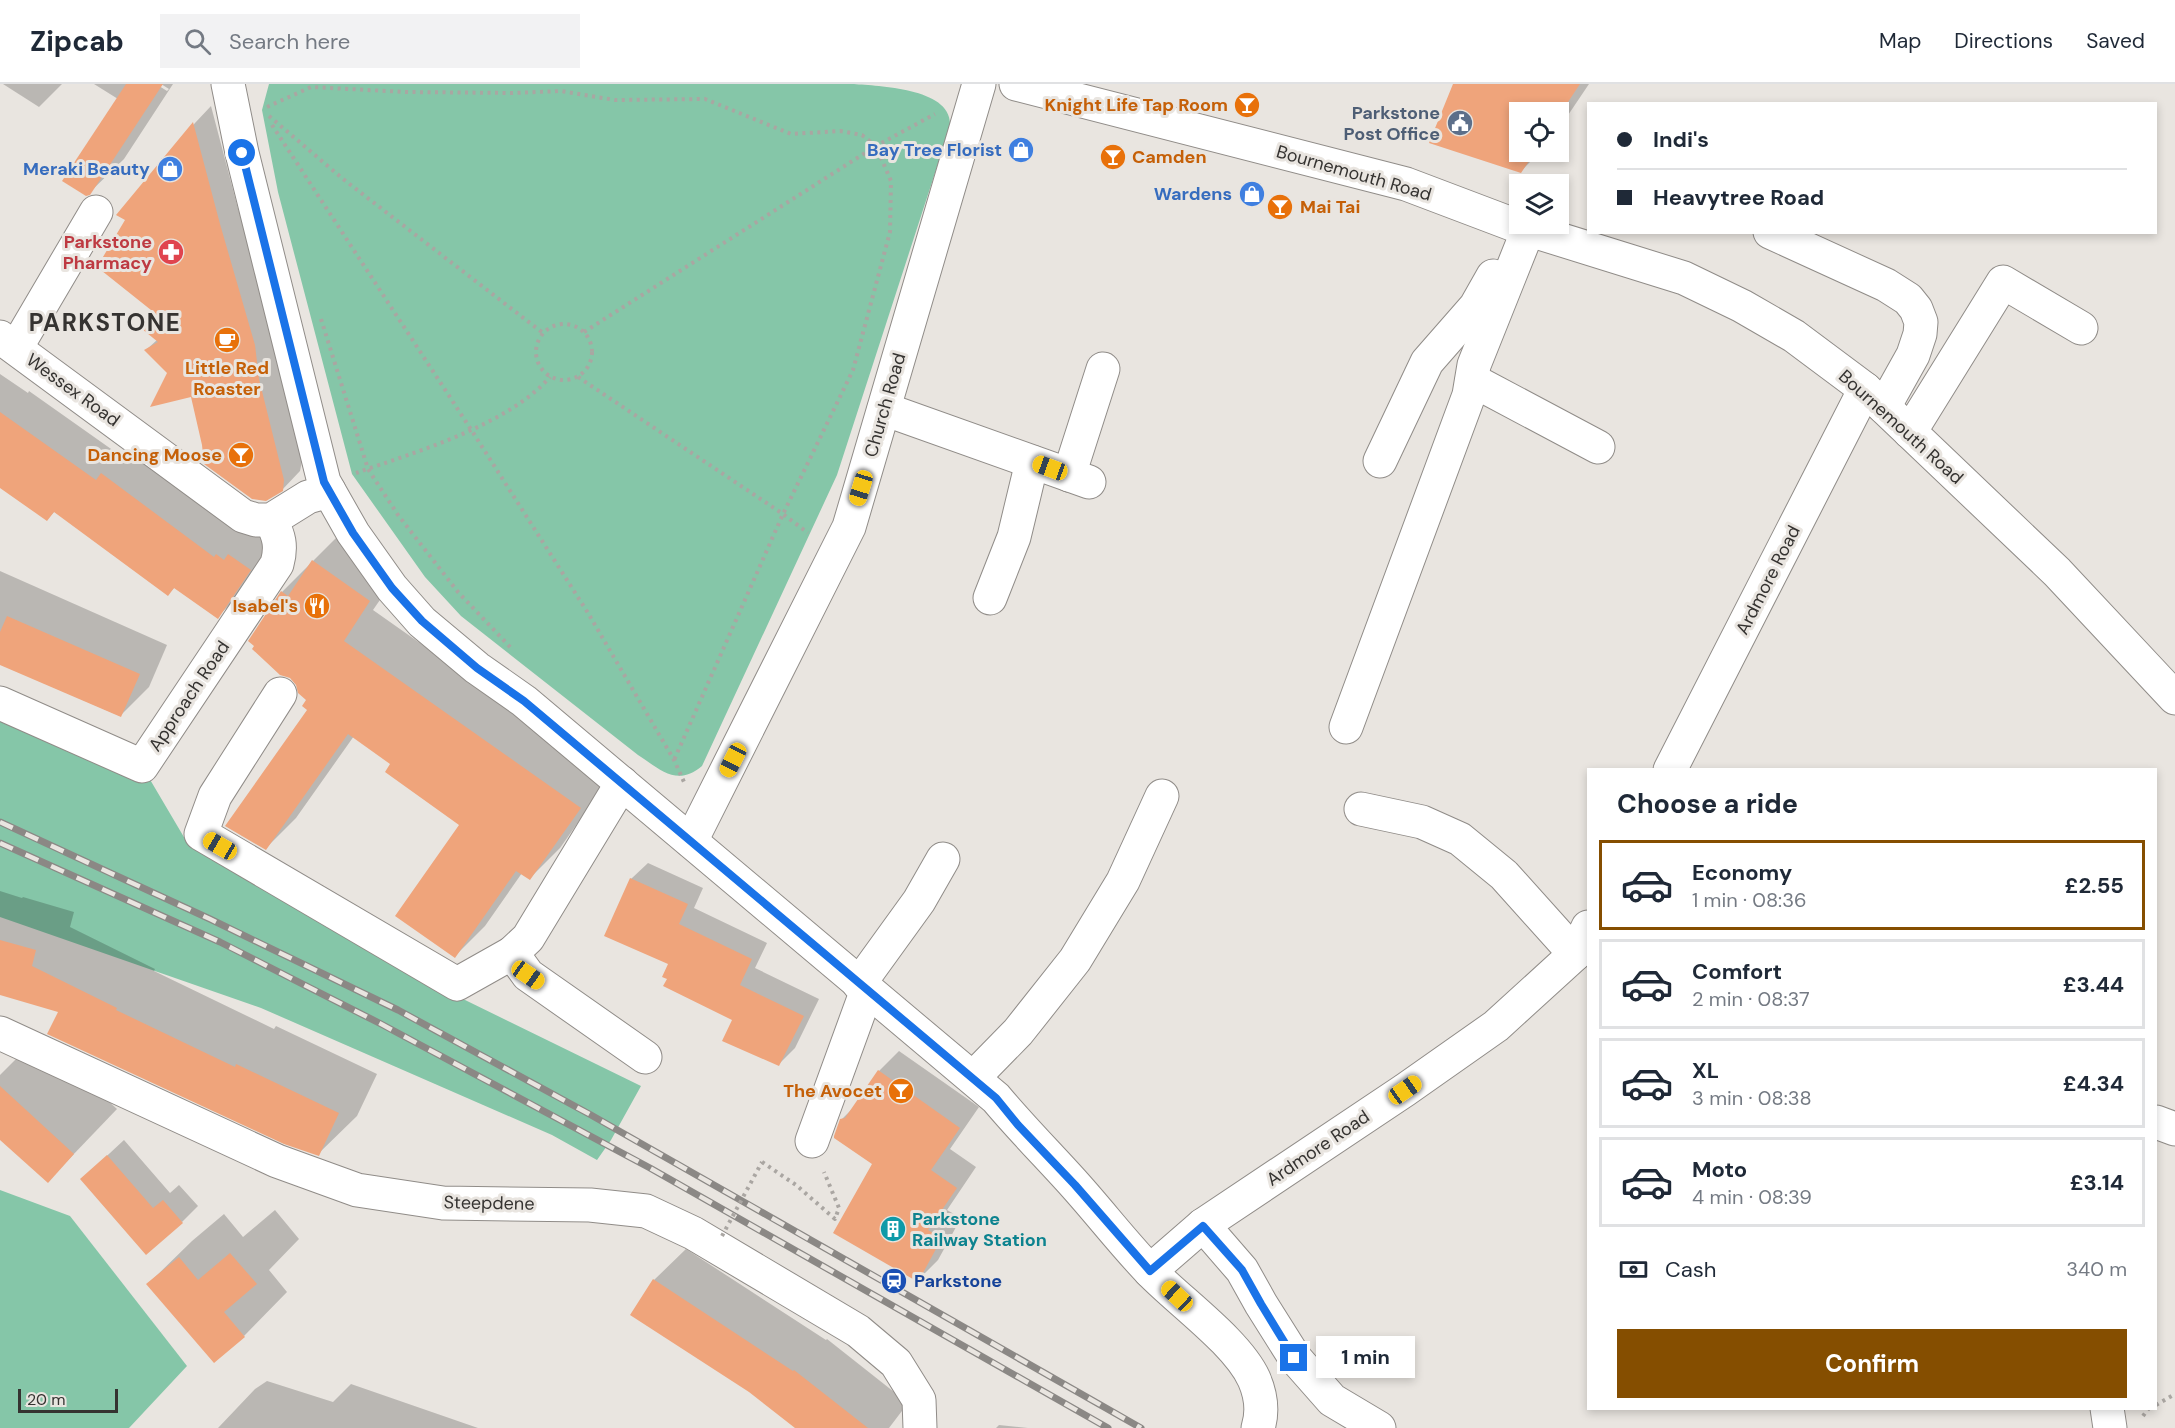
<!DOCTYPE html>
<html lang="en">
<head>
<meta charset="utf-8">
<style>
  :root { --surface:#fff; --page:#f2f2f3; --text:#1f2937; --muted:#747a83; --line:#e0e1e3; --accent:#854e00 }
  body { margin:0; font-family:"DM Sans",sans-serif; background:var(--page); color:var(--text); height:100vh; display:flex; flex-direction:column; font-size:22px; white-space:nowrap }
  * { box-sizing:border-box; margin:0 }
  p { font-size:20px; color:var(--muted) }
  .icon { flex:none; width:33px; height:33px; fill:none; stroke:currentColor; stroke-width:2; stroke-linecap:round; stroke-linejoin:round }
  .map { position:relative; flex:1; overflow:hidden }
  .sheet { position:absolute; left:1587px; top:684px; width:570px; height:642px; display:flex; flex-direction:column; background:var(--surface); border-radius:0px; box-shadow:0 3px 9px #0003 }
  .sheet>* { flex:none }
  .top-card { position:absolute; left:1587px; top:18px; width:570px; height:132px; border-radius:0px; box-shadow:0 3px 9px #0003; display:grid; align-content:center; height:132px; padding:0 30px; background:var(--surface) }
  .buttons { position:absolute; left:1509px; top:18px; display:grid; gap:12px }
  .buttons a { display:grid; place-items:center; width:60px; height:60px; border-radius:0px; background:var(--surface); box-shadow:0 3px 9px #0003; font-size:30px }
  .scale { position:absolute; left:18px; bottom:15px; width:100px; box-sizing:border-box; padding-left:6px; border:3px solid #353331; border-top:0; font-size:16px; line-height:21px; white-space:nowrap; color:#353331; -webkit-text-stroke:4px #e9e5e0; paint-order:stroke }
  .end { position:absolute; width:27px; height:27px; margin:-14px; border:8px solid #1a73e8; background:#fff; box-shadow:0 0 0 3px #fff }
  .from { border-radius:50% }
  .bubble { position:absolute; height:42px; border-radius:0px; background:var(--surface); box-shadow:0 3px 9px #0003; font-size:20px; font-weight:700; line-height:42px; text-align:center }
  .car { position:absolute; width:18px; height:36px; margin:-18px -9px; border-radius:8px; box-shadow:0 0 4px 2px #0007; background:linear-gradient(#f5c518 24%,#345 0 40%,#f5c518 0 76%,#345 0 86%,#f5c518 0) }
  .top-card b { display:flex; align-items:center; gap:21px; height:57px; font-size:22px }
  .top-card b+b { border-top:2px solid var(--line) }
  .top-card i { width:15px; height:15px; background:var(--text) }
  ul { padding:0; list-style:none }
  li { display:flex; align-items:center; gap:18px; height:90px; margin:0 12px 9px; padding:0 18px; border:3px solid var(--line); border-radius:0px }
  li div { flex:1 }
  li b { display:block; font-size:22px }
  li em { font-style:normal; font-weight:700 }
  li.selected { border-color:var(--accent) }
  li>.icon { width:54px; height:54px; stroke-width:1.5 }
  h2 { padding:0 30px; font-size:27px; line-height:72px }
  .pay { display:flex; align-items:center; gap:15px; height:66px; padding:0 30px; font-size:22px }
  .pay p { margin-inline-start:auto }
  .button { display:flex; gap:12px; margin-top:auto; padding:12px 30px }
  .button a { flex:1; height:69px; border-radius:0px; background:var(--accent); color:#fff; font-size:24px; font-weight:700; line-height:69px; text-align:center }
  header { display:flex; align-items:center; gap:36px; box-sizing:border-box; height:84px; padding:0 30px; background:var(--surface); border-bottom:2px solid var(--line) }
  header strong { font-size:28px }
  nav { display:flex; gap:33px; margin-inline-start:auto; font-size:21px }
  .search { width:420px; height:54px; background:var(--page); display:flex; align-items:center; gap:15px; box-sizing:border-box; padding:0 21px; border-radius:0px; color:var(--muted); font-size:22px }
  .map>svg:first-child { display:block }
  .green { fill:#85c6a8 }
  .shadow { fill:#0003 }
  .building { fill:#efa47b }
  .lines { fill:none; stroke-linecap:round; stroke-linejoin:round }
  .minor-casing { stroke:#908c88; stroke-width:35 }
  .highway-casing { stroke:#908c88; stroke-width:35 }
  .path { stroke:#aaa6a2; stroke-width:4; stroke-dasharray:3 4.5; stroke-linecap:butt }
  .minor { stroke:#fff; stroke-width:33 }
  .highway { stroke:#fff; stroke-width:33 }
  .rail-casing { stroke:#8b8885; stroke-width:7 }
  .rail { stroke:#e9e5e0; stroke-width:4.5; stroke-dasharray:14; stroke-linecap:butt }
  .path-bridge { stroke:#aaa6a2; stroke-width:4; stroke-dasharray:3 4.5; stroke-linecap:butt }
  .route { stroke:#1a73e8; stroke-width:8 }
  .labels { text-anchor:middle; stroke-width:6; stroke-linejoin:round; paint-order:stroke }
  .food-label { font-size:18px; font-weight:bold; fill:#c56008; stroke:#e9e5e0; text-anchor:end }
  .service-label { font-size:18px; font-weight:bold; fill:#4e5e75; stroke:#e9e5e0; text-anchor:end }
  .shop-label { font-size:18px; font-weight:bold; fill:#366cbe; stroke:#e9e5e0; text-anchor:end }
  .street-label { font-size:18px; fill:#353331; stroke:#e9e5e0 }
  .health-label { font-size:18px; font-weight:bold; fill:#be3a42; stroke:#e9e5e0; text-anchor:end }
  .culture-label { font-size:18px; font-weight:bold; fill:#0d838f; stroke:#e9e5e0; text-anchor:start }
  .transit-label { font-size:18px; font-weight:bold; fill:#164399; stroke:#e9e5e0; text-anchor:start }
  .district-label { font-size:24px; font-weight:bold; letter-spacing:1.5px; fill:#353331; stroke:#e9e5e0 }
</style>
</head>
<body>
<header>
<strong>Zipcab</strong>
<div class="search"><svg class="icon" aria-label="search" viewBox="0 0 24 24"><circle cx="10" cy="10" r="6"/><path d="M15 15l6 6"/></svg>Search here</div>
<nav><a>Map</a><a>Directions</a><a>Saved</a></nav>
</header>
<div class="map">
<svg width="2175" height="1344" viewBox="0 0 2175 1344">
  <rect width="100%" height="100%" fill="#e9e5e0"/>
  <!-- green -->
  <g class="green">
    <path d="M269 0H854C878 2 952 4 950 41 950 46 947 51 946 55L837 391 702 682C677 703 661 686 638 671L461 532 425 493 352 390 278 108 262 26Z"/>
    <path d="M0 619 142 682 188 760 418 893 641 1002 611 1056 597 1076 552 1051 261 924 0 833Z"/>
    <path d="M0 1106 70 1132 187 1282 129 1344H0Z"/>
  </g>
  <!-- shadow -->
  <g class="shadow">
    <path d="M3 0H62L39 23Z"/>
    <path d="M94 0H156L167 7 169 5 161 0H173L124 75 89 109 118 15Z"/>
    <path d="M1455 0H1589L1558 46V28H1520V68H1540L1521 87Z"/>
    <path d="M211 22 237 121 273 243 277 277 302 377 300 387 282 406 203 360 192 311 146 266 157 256 158 230 127 136 118 131 195 39Z"/>
    <path d="M0 290 28 309 29 307 121 372 124 370H133L240 449 242 446H254L274 460 242 509 217 533 175 503 168 510 55 427 47 435 0 402Z"/>
    <path d="M343 447 400 487 373 526 610 693 560 764 530 794 522 789 485 842 455 872 462 741 392 680 354 652 296 734 266 764 309 625 282 508Z"/>
    <path d="M0 487 167 561 149 603 120 632 0 580Z"/>
    <path d="M648 779 703 804 694 824 767 859 755 884 819 915 795 964 779 980 734 935 669 894 670 880 631 795Z"/>
    <path d="M0 807 22 814 23 813 74 828 70 843 155 885 154 887 274 945 276 942 377 990 357 1032 318 1070 60 927 0 910Z"/>
    <path d="M38 953 117 1025 48 1097 0 1054V991Z"/>
    <path d="M899 967 979 1023 950 1065 976 1083 947 1126 961 1134 938 1176 918 1196 874 1080 841 1036 856 1021 879 987Z"/>
    <path d="M124 1056 170 1109 179 1101 198 1122 182 1138 82 1095Z"/>
    <path d="M275 1126 299 1155 269 1186 287 1208 244 1252 148 1200 192 1157 224 1130 243 1153Z"/>
    <path d="M686 1165 826 1256 827 1255 908 1319 889 1344H797L654 1196Z"/>
    <path d="M267 1297 333 1318 351 1300 478 1344H218L255 1305Z"/>
    <path d="M999 1341 1028 1344H996Z"/>
  </g>
  <!-- building -->
  <g class="building">
    <path d="M126 0H163L90 111 86 112 62 97Z"/>
    <path d="M1453 0H1580L1558 33V28H1520V68H1535L1521 89 1429 59Z"/>
    <path d="M193 38 220 140 255 261 259 295 284 396 283 407 266 417 252 415 204 380 202 361 191 313 150 323 167 289 144 266 158 258 142 245 156 230 97 183 125 136 116 131Z"/>
    <path d="M0 328 96 396 101 389 214 473 216 470 224 476 228 470 251 486 218 535 174 504 168 512 54 428 47 437 0 404Z"/>
    <path d="M312 476 370 517 344 557 581 724 530 796 516 787 455 874 395 832 459 741 385 688 390 680 348 650 266 766 225 742 307 626 302 622 306 616 298 609 296 601 290 594 280 591 252 565 254 562 248 557 281 507 288 512Z"/>
    <path d="M7 532 140 590 121 633 0 581V548Z"/>
    <path d="M630 794 688 820 679 840 752 875 740 901 804 932 779 982 722 957 732 936 663 902 667 895 662 893 668 880 604 852Z"/>
    <path d="M0 856 36 866 32 882 117 924 116 926 235 983 236 980 339 1029 319 1072 284 1060 47 950 58 928 0 911Z"/>
    <path d="M878 986 960 1044 931 1086 957 1104 928 1146 942 1154 918 1198 833 1149 872 1080 834 1054V1052L840 1035 845 1034Z"/>
    <path d="M0 1002 74 1070 48 1099 0 1056Z"/>
    <path d="M107 1071 153 1124 163 1116 183 1139 146 1171 80 1095Z"/>
    <path d="M230 1169 257 1200 224 1228 245 1253 214 1279 146 1200 179 1173 198 1196Z"/>
    <path d="M653 1195 793 1287 794 1286 868 1344H795L749 1308 630 1231Z"/>
  </g>
  <g class="lines">
    <!-- minor casing -->
    <g class="minor-casing">
      <g id="minor">
        <path d="M228 0 242 69 324 398 353 449 392 504 422 538 477 584 524 617 996 1014C1021 1044 1049 1072 1075 1101 1101 1130 1124 1160 1150 1187 1180 1218 1237 1258 1254 1295 1261 1311 1263 1328 1258 1344"/>
        <path d="M1770 148 1886 201 1908 215 1916 225 1921 238 1920 250 1913 271 1884 323"/>
        <path d="M0 253 243 432 256 436H271L308 413 329 407"/>
        <path d="M16 264 96 128"/>
        <path d="M1472 296 1598 363"/>
        <path d="M884 325 1089 398"/>
        <path d="M1910 348 2003 198 2081 244"/>
        <path d="M1380 377 1427 278 1476 222 1493 192"/>
        <path d="M1069 391 1103 285"/>
        <path d="M990 514 1014 453 1032 378"/>
        <path d="M280 610 215 712 201 750 457 900 512 869 528 854 622 699"/>
        <path d="M0 619 142 682 277 480C282 462 279 452 271 436"/>
        <path d="M1346 643 1469 311 1474 281 1528 146"/>
        <path d="M1670 686 1865 305"/>
        <path d="M1361 725 1422 738 1460 755 1504 791 1575 870"/>
        <path d="M691 757 849 443 979 0"/>
        <path d="M512 869 528 891 645 973"/>
        <path d="M859 900 919 817 943 775"/>
        <path d="M0 949 277 1077 357 1106 443 1119 590 1121 646 1127 693 1149 858 1247 896 1279 919 1316 920 1344"/>
        <path d="M973 994 1018 948 1075 876 1123 797 1162 712"/>
        <path d="M2156 1038 2175 1045"/>
        <path d="M812 1057 867 906"/>
        <path d="M1203 1141 1242 1186 1261 1220 1295 1274 1332 1316 1379 1344"/>
        <path d="M1150 1187 1203 1141 1405 1006 1496 942 1575 870 1588 843"/>
        <path d="M2107 1324 2110 1344"/>
      </g>
    </g>
    <!-- highway casing -->
    <g class="highway-casing">
      <path id="highway" d="M1016 0 1406 100 1517 142 1684 194 1742 222 1794 252 1865 305 2057 488 2175 614"/>
    </g>
    <!-- path -->
    <g class="path">
      <path d="M267 23 311 3 406 8 513 9 561 7 615 16 705 15 791 50 840 47 862 51 876 62 891 97 890 148 853 286 783 430 674 676"/>
      <path d="M269 32 343 95 543 249"/>
      <path d="M272 41 472 347 588 529 674 676 684 698"/>
      <path d="M321 235 368 385 398 431 458 508 512 565"/>
      <circle cx="564" cy="268" r="28"/>
      <path d="M584 248 876 62 935 30"/>
      <path d="M578 293 783 430 808 449"/>
      <path d="M356 389C416 368 508 341 550 293"/>
      <path d="M762 1078 796 1101 835 1135 839 1124 824 1088"/>
      <path d="M2156 1321 2175 1310"/>
      <path d="M2143 1332 2149 1324"/>
    </g>
    <!-- minor -->
    <use href="#minor" class="minor"/>
    <!-- highway -->
    <use href="#highway" class="highway"/>
    <!-- rail casing -->
    <g class="rail-casing">
      <g id="rail">
        <path d="M0 738 210 835 398 926 591 1031 1141 1344"/>
        <path d="M0 759 220 858 383 941 650 1084 1108 1344"/>
      </g>
    </g>
    <!-- rail -->
    <use href="#rail" class="rail"/>
    <!-- path-bridge -->
    <path class="path-bridge" d="M722 1152 762 1078"/>
  </g>
  <g class="lines">
    <!-- route -->
    <path class="route" d="M242 69 324 398 353 449 392 504 422 537 477 584 524 617 996 1014 1018 1041 1075 1101 1150 1187 1203 1142 1242 1186 1261 1220 1294 1274"/>
  </g>
  <!-- icons -->
  <defs>
    <g id="bar-disc" transform="scale(1.35)"><circle r="9.5" fill="#e8710a" stroke="#e9e5e0"/><path d="M-6-5H6L.8 .8V4.5H3.5V6h-7V4.5H-.8V.8Z" fill="#fff"/></g>
    <g id="civic-disc" transform="scale(1.35)"><circle r="9.5" fill="#5c6f8a" stroke="#e9e5e0"/><path d="M-.6-6.5H3V-4.5H.6V-3L4-1V1h2V6H-6V1h2V-1L-.6-3ZM-1.2 2.5V6h2.4V2.5Z" fill="#fff"/></g>
    <g id="shop-disc" transform="scale(1.35)"><circle r="9.5" fill="#3f7fe0" stroke="#e9e5e0"/><path d="M-5-2.5h2.3a2.7 3.5 0 0 1 5.4 0H5L5.5 6h-11ZM-1.5-2.5h3a1.5 2.3 0 0 0-3 0Z" fill="#fff"/></g>
    <g id="pharmacy-disc" transform="scale(1.35)"><circle r="9.5" fill="#e0444e" stroke="#e9e5e0"/><path d="M-2-6h4v4h4v4h-4v4h-4v-4h-4v-4h4Z" fill="#fff"/></g>
    <g id="cafe-disc" transform="scale(1.35)"><circle r="9.5" fill="#e8710a" stroke="#e9e5e0"/><path d="M-5.5-4.5H6V0H3Q3 3.5 0 3.5H-2.5Q-5.5 3.5-5.5 0ZM3-3.2v2h1.7v-2ZM-6 4.5H4V6H-6Z" fill="#fff"/></g>
    <g id="restaurant-disc" transform="scale(1.35)"><circle r="9.5" fill="#e8710a" stroke="#e9e5e0"/><path d="M-5-6h1v4h1v-4h1v4h1v-4h1v5L-1.5 .5V6h-2V.5L-5-1ZM5-6V6H3V1.5H1.5Q1.5-4 5-6Z" fill="#fff"/></g>
    <g id="building-disc" transform="scale(1.35)"><circle r="9.5" fill="#0f9aa8" stroke="#e9e5e0"/><path d="M-4-6H4V6H1V3H-1V6H-4ZM-2.5-4.3h1.7v1.8h-1.7ZM.8-4.3h1.7v1.8H.8ZM-2.5-1h1.7V.8h-1.7ZM.8-1h1.7V.8H.8Z" fill="#fff"/></g>
    <g id="station-disc" transform="scale(1.35)"><circle r="9.5" fill="#1a4fb4" stroke="#e9e5e0"/><path d="M-3-6H3Q5-6 5-4V2Q5 4 3 4L4.5 6H3L1.5 4h-3L-3 6H-4.5L-3 4Q-5 4-5 2V-4Q-5-6-3-6ZM-3.5-4v3h7v-3ZM-3.5 1v1.5H-2V1ZM2 1v1.5H3.5V1Z" fill="#fff"/></g>
  </defs>
  <g fill-rule="evenodd">
    <use href="#bar-disc" x="1247" y="21"/>
    <use href="#civic-disc" x="1460" y="39"/>
    <use href="#shop-disc" x="1021" y="66"/>
    <use href="#bar-disc" x="1113" y="73"/>
    <use href="#shop-disc" x="170" y="85"/>
    <use href="#shop-disc" x="1252" y="110"/>
    <use href="#bar-disc" x="1280" y="123"/>
    <use href="#pharmacy-disc" x="171" y="168"/>
    <use href="#cafe-disc" x="227" y="256"/>
    <use href="#bar-disc" x="241" y="371"/>
    <use href="#restaurant-disc" x="317" y="522"/>
    <use href="#bar-disc" x="901" y="1007"/>
    <use href="#building-disc" x="893" y="1145"/>
    <use href="#station-disc" x="894" y="1197"/>
  </g>
  <g class="labels">
    <!-- food labels -->
    <g class="food-label">
      <text x="1228" y="27">Knight Life Tap Room</text>
      <text x="1132" y="79" text-anchor="start">Camden</text>
      <text x="1300" y="129" text-anchor="start">Mai Tai</text>
      <text x="227" y="290" text-anchor="middle">Little Red<tspan x="227" dy="21">Roaster</tspan></text>
      <text x="222" y="377">Dancing Moose</text>
      <text x="298" y="528">Isabel's</text>
      <text x="882" y="1013">The Avocet</text>
    </g>
    <!-- service labels -->
    <g class="service-label">
      <text x="1440" y="35">Parkstone<tspan x="1440" dy="21">Post Office</tspan></text>
    </g>
    <!-- shop labels -->
    <g class="shop-label">
      <text x="1002" y="72">Bay Tree Florist</text>
      <text x="150" y="91">Meraki Beauty</text>
      <text x="1232" y="116">Wardens</text>
    </g>
    <!-- street labels -->
    <g class="street-label">
      <text transform="translate(1354 89) rotate(16)" y="6">Bournemouth Road</text>
      <text transform="translate(73 306) rotate(36)" y="6">Wessex Road</text>
      <text transform="translate(885 321) rotate(-74)" y="6">Church Road</text>
      <text transform="translate(1901 343) rotate(42)" y="6">Bournemouth Road</text>
      <text transform="translate(1768 496) rotate(-63)" y="6">Ardmore Road</text>
      <text transform="translate(189 612) rotate(-56)" y="6">Approach Road</text>
      <text transform="translate(1318 1064) rotate(-34)" y="6">Ardmore Road</text>
      <text transform="translate(489 1119) rotate(1)" y="6">Steepdene</text>
    </g>
    <!-- health labels -->
    <g class="health-label">
      <text x="152" y="164">Parkstone<tspan x="152" dy="21">Pharmacy</tspan></text>
    </g>
    <!-- culture labels -->
    <g class="culture-label">
      <text x="912" y="1141">Parkstone<tspan x="912" dy="21">Railway Station</tspan></text>
    </g>
    <!-- transit labels -->
    <g class="transit-label">
      <text x="914" y="1203">Parkstone</text>
    </g>
    <!-- district labels -->
    <g class="district-label">
      <text x="105" y="247">PARKSTONE</text>
    </g>
  </g>
</svg>
<div class="buttons">
<a><svg class="icon" aria-label="locate" viewBox="0 0 24 24"><circle cx="12" cy="12" r="6"/><path d="M12 2v4M12 18v4M2 12h4M18 12h4"/></svg></a>
<a><svg class="icon" aria-label="layers" viewBox="0 0 24 24"><path d="M12 4l9 5-9 5-9-5zM3 14l9 5 9-5"/></svg></a>
</div>
<div class="scale">20 m</div>
<i class="end from" style="left:242px;top:69px"></i>
<i class="end" style="left:1294px;top:1274px"></i>
<div class="bubble" style="left:1316px;top:1252px;width:99px">1 min</div>
<i class="car" style="left:1050px;top:384px;rotate:290deg"></i>
<i class="car" style="left:861px;top:404px;rotate:197deg"></i>
<i class="car" style="left:733px;top:676px;rotate:207deg"></i>
<i class="car" style="left:220px;top:762px;rotate:300deg"></i>
<i class="car" style="left:528px;top:891px;rotate:125deg"></i>
<i class="car" style="left:1405px;top:1006px;rotate:55deg"></i>
<i class="car" style="left:1177px;top:1212px;rotate:313deg"></i>
<div class="top-card">
<b><i class="from"></i>Indi's</b>
<b><i></i>Heavytree Road</b>
</div>
<section class="sheet">
<h2>Choose a ride</h2>
<ul>
<li class="selected"><svg class="icon" aria-label="car" viewBox="0 0 24 24"><path d="M5 17H2v-5l4-1 3-4h7l3 4 3 1v5h-3M9 17h6M6 11h13"/><circle cx="7" cy="17" r="2"/><circle cx="17" cy="17" r="2"/></svg><div><b>Economy</b><p>1 min · 08:36</p></div><em>£2.55</em></li>
<li><svg class="icon" aria-label="car" viewBox="0 0 24 24"><path d="M5 17H2v-5l4-1 3-4h7l3 4 3 1v5h-3M9 17h6M6 11h13"/><circle cx="7" cy="17" r="2"/><circle cx="17" cy="17" r="2"/></svg><div><b>Comfort</b><p>2 min · 08:37</p></div><em>£3.44</em></li>
<li><svg class="icon" aria-label="car" viewBox="0 0 24 24"><path d="M5 17H2v-5l4-1 3-4h7l3 4 3 1v5h-3M9 17h6M6 11h13"/><circle cx="7" cy="17" r="2"/><circle cx="17" cy="17" r="2"/></svg><div><b>XL</b><p>3 min · 08:38</p></div><em>£4.34</em></li>
<li><svg class="icon" aria-label="car" viewBox="0 0 24 24"><path d="M5 17H2v-5l4-1 3-4h7l3 4 3 1v5h-3M9 17h6M6 11h13"/><circle cx="7" cy="17" r="2"/><circle cx="17" cy="17" r="2"/></svg><div><b>Moto</b><p>4 min · 08:39</p></div><em>£3.14</em></li>
</ul>
<div class="pay"><svg class="icon" aria-label="cash" viewBox="0 0 24 24"><path d="M3 7h18v10H3z"/><circle cx="12" cy="12" r="2"/></svg>Cash<p>340 m</p></div>
<div class="button"><a>Confirm</a></div>
</section>
</div>
</body>
</html>
